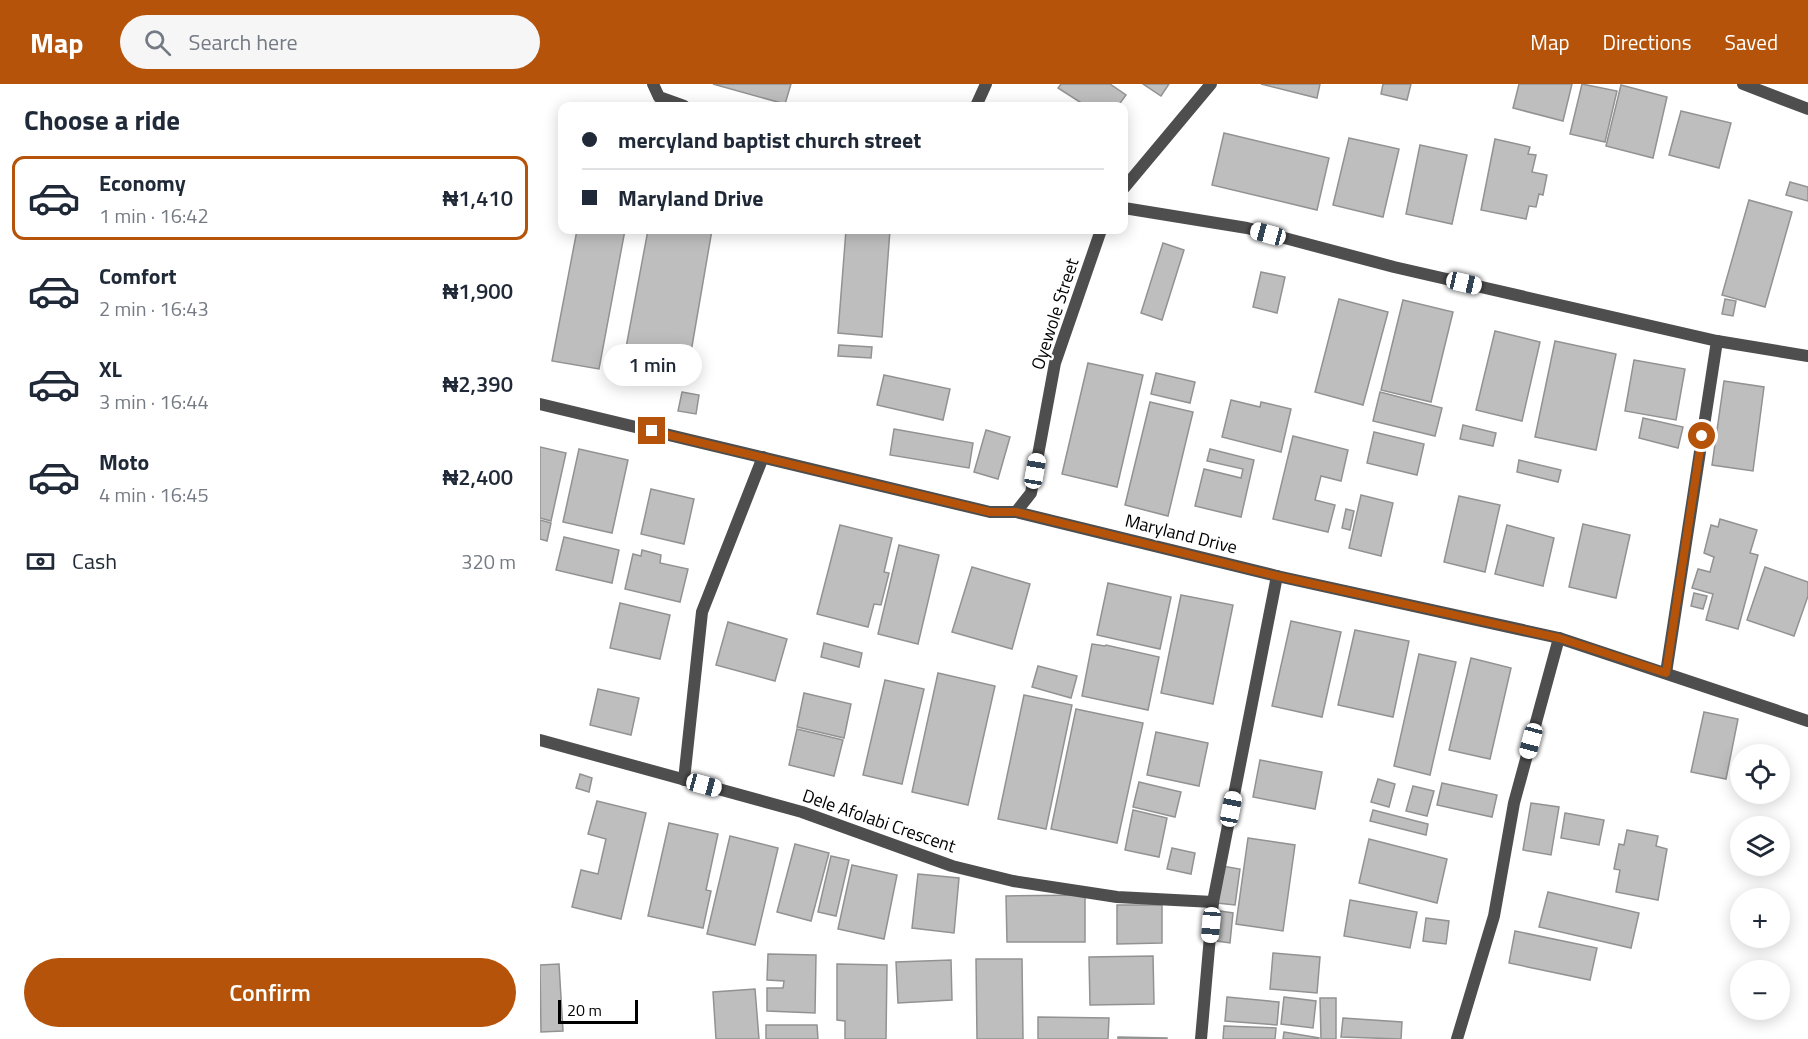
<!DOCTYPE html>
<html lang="en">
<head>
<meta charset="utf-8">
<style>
  :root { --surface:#fff; --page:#f6f6f7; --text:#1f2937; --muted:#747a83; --line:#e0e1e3; --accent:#b45309 }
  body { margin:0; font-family:"Titillium Web",sans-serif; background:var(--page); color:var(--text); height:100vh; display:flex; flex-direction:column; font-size:22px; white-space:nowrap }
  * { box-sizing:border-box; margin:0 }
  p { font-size:20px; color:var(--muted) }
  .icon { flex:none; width:33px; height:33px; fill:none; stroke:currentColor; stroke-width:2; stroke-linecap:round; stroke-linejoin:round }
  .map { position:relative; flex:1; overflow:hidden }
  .drawer { display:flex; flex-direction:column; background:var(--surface); width:540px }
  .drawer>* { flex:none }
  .hud { position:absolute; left:18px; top:18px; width:570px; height:132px; border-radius:12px; box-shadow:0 3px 15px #0003; display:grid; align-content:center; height:132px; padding:0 24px; background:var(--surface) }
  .buttons { position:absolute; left:1190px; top:660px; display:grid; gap:12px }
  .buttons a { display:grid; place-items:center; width:60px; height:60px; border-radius:50%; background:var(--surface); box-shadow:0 3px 15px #0003; font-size:30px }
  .scale { position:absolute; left:18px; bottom:15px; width:80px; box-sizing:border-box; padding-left:6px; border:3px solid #000; border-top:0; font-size:16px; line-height:21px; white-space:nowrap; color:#000; -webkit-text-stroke:4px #fff; paint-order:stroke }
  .end { position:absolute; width:27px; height:27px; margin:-14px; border:8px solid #b45309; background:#fff; box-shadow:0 0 0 3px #fff }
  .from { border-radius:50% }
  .bubble { position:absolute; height:42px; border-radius:21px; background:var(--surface); box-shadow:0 3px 15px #0003; font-size:20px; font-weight:600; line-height:42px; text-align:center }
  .car { position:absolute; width:18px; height:36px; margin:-18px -9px; border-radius:8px; box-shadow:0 0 4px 2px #0007; background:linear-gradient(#fff 24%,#345 0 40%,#fff 0 76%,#345 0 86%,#fff 0) }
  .hud b { display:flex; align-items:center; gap:21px; height:57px; font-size:22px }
  .hud b+b { border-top:2px solid var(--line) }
  .hud i { width:15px; height:15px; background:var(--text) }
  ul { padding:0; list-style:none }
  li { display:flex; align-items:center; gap:18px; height:84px; margin:0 12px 9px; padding:0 12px; border:3px solid transparent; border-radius:12px }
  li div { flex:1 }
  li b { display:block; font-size:22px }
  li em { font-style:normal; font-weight:600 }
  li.active { border-color:var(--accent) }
  li>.icon { width:54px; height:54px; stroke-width:1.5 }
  h2 { padding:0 24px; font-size:27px; line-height:72px }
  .pay { display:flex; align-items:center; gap:15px; height:66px; padding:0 24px; font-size:22px }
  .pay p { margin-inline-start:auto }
  .action { display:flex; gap:12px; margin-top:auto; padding:12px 24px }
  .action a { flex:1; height:69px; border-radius:36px; background:var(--accent); color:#fff; font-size:24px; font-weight:600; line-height:69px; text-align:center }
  header { display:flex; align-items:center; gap:36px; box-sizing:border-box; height:84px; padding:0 30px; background:var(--accent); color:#fff }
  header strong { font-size:28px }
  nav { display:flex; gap:33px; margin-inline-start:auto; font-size:21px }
  .search { width:420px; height:54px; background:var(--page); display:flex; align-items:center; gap:15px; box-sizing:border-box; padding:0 21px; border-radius:33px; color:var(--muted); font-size:22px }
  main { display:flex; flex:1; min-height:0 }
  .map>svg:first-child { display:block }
  .building { fill:#bebebe; stroke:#929292; stroke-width:1.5 }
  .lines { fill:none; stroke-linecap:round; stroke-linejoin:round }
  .street { stroke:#4e4e4e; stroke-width:12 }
  .route { stroke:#b45309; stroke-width:8 }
  .labels { text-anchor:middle; stroke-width:4.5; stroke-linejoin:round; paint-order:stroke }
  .street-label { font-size:18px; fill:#000; stroke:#fff }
</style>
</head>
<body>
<header>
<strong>Map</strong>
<div class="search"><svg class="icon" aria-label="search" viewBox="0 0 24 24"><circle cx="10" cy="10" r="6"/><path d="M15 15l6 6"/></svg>Search here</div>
<nav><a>Map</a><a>Directions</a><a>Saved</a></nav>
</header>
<main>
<section class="drawer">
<h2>Choose a ride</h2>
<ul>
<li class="active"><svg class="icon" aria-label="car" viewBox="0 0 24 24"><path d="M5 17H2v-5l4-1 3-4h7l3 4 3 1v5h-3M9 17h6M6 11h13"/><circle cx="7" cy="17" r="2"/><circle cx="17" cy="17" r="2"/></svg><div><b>Economy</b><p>1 min · 16:42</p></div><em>₦1,410</em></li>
<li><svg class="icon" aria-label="car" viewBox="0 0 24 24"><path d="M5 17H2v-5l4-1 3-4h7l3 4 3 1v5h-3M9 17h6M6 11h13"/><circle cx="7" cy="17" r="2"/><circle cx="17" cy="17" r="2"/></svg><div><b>Comfort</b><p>2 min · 16:43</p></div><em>₦1,900</em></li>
<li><svg class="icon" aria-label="car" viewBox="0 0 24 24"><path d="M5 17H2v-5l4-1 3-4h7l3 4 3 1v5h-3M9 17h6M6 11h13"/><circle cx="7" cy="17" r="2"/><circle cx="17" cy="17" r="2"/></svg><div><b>XL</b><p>3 min · 16:44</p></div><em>₦2,390</em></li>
<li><svg class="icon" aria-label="car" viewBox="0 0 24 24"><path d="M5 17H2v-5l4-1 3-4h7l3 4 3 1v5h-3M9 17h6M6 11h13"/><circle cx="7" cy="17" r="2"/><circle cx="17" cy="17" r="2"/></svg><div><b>Moto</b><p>4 min · 16:45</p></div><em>₦2,400</em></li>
</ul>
<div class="pay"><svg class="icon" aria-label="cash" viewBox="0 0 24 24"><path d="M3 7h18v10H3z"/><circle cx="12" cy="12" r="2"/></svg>Cash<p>320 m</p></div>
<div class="action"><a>Confirm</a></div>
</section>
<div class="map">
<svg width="1268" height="955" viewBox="0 0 1268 955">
  <rect width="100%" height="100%" fill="#fff"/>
  <!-- building -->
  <g class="building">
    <path d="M173 0H251L245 20Z"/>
    <path d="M521 0H570L586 11 578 22H546L518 4Z"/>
    <path d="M603 0H629L621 12Z"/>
    <path d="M721 0H780L777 14Z"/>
    <path d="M843 0H871L867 16 841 10Z"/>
    <path d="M979 0H1032L1023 37 973 24Z"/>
    <path d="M1042 0 1077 7 1065 58 1030 50Z"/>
    <path d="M1081 1 1127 13 1113 74 1066 62Z"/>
    <path d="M1141 27 1191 39 1179 84 1129 71Z"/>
    <path d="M684 49 789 74 777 126 672 101Z"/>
    <path d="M809 54 859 65 843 133 793 121Z"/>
    <path d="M955 55 990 63 988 70 996 71 992 88 1007 91 1003 111 999 110 996 123 989 122 986 135 941 126Z"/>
    <path d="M880 61 927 71 912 140 866 130Z"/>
    <path d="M1250 98 1268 103V117L1246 111Z"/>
    <path d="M1209 116 1252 128 1225 223 1182 211Z"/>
    <path d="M37 146H85L59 285 12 277Z"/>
    <path d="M108 146H172L146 297 82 285Z"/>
    <path d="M306 146H350L342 253 298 249Z"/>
    <path d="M623 159 644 166 622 236 601 229Z"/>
    <path d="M721 188 745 193 737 229 713 223Z"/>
    <path d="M799 215 848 228 823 321 775 308Z"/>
    <path d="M1185 215 1196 217 1193 232 1182 230Z"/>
    <path d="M863 216 913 228 891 318 841 306Z"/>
    <path d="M955 247 1000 258 982 337 936 326Z"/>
    <path d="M1015 257 1076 270 1056 366 995 353Z"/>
    <path d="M299 261 332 263 331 274 298 272Z"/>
    <path d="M1094 276 1145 285 1136 336 1085 327Z"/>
    <path d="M548 279 603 291 577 403 522 390Z"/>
    <path d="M616 289 655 298 650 319 611 310Z"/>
    <path d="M344 291 410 305 403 336 337 321Z"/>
    <path d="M1184 297 1224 303 1213 387 1172 381Z"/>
    <path d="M142 308 159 311 156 330 138 327Z"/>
    <path d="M840 308 902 324 895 352 833 337Z"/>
    <path d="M691 316 720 323 721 318 751 325 741 368 682 353Z"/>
    <path d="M610 318 653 328 628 432 585 421Z"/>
    <path d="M1103 334 1143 343 1138 364 1099 354Z"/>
    <path d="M923 341 956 349 953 362 920 355Z"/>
    <path d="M354 345 433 359 429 384 350 371Z"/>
    <path d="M446 346 470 353 458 395 434 388Z"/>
    <path d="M834 348 884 360 877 391 827 379Z"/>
    <path d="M753 352 808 366 801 397 781 392 775 416 795 421 788 448 733 435Z"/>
    <path d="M0 363 26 369 11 437 0 434Z"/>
    <path d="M39 365 88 376 72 449 23 438Z"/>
    <path d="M670 365 714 376 701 433 655 422 664 385 701 394 703 385 667 377Z"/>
    <path d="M979 376 1021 386 1018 398 977 388Z"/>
    <path d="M111 405 154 415 144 460 101 450Z"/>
    <path d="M821 411 853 419 841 472 809 464Z"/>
    <path d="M919 412 960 421 945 488 904 478Z"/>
    <path d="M806 425 814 427 810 446 802 444Z"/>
    <path d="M1180 435 1217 446 1210 469 1218 471 1198 545 1166 536 1173 510 1152 504 1158 485 1170 488 1174 473 1164 469 1171 441 1178 443Z"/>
    <path d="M0 436 11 439 7 457 0 455Z"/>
    <path d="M1043 440 1090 451 1076 514 1029 503Z"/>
    <path d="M300 441 352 454 344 488 349 489 341 521 334 520 328 543 277 530Z"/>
    <path d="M967 441 1014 454 1003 502 955 490Z"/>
    <path d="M24 453 79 466 72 499 16 486Z"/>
    <path d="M359 461 399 471 378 560 338 550Z"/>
    <path d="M102 466 121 471 120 479 148 485 140 518 85 505 93 470 101 472Z"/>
    <path d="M432 483 490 500 472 565 412 548Z"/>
    <path d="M1225 483 1268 498V512L1254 552 1207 536Z"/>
    <path d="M568 499 631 513 620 565 557 551Z"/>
    <path d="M1154 509 1167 512 1163 525 1151 522Z"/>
    <path d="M641 511 693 521 673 620 621 609Z"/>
    <path d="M80 519 130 531 120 575 70 564Z"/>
    <path d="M751 537 801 548 782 633 732 622Z"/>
    <path d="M188 538 247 555 235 597 176 581Z"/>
    <path d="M815 546 869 557 853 633 798 621Z"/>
    <path d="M284 559 322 569 319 583 281 573Z"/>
    <path d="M552 560 565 562 566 561 619 573 608 626 542 612Z"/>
    <path d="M879 570 916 578 890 691 854 682Z"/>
    <path d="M931 574 971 584 950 675 909 666Z"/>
    <path d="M498 582 537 592 531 614 492 603Z"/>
    <path d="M398 589 455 602 428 721 372 708Z"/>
    <path d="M345 596 384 605 362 700 323 691Z"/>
    <path d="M58 605 99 614 91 651 50 641Z"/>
    <path d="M264 609 311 620 304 654 257 643Z"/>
    <path d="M484 611 532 621 506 745 458 735Z"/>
    <path d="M536 625 603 639 577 759 511 745Z"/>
    <path d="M1164 628 1198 635 1186 695 1151 688Z"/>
    <path d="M257 645 303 656 294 692 249 681Z"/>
    <path d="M616 648 668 659 659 702 607 691Z"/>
    <path d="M720 676 782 688 775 725 713 713Z"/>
    <path d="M40 690 52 694 49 708 36 704Z"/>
    <path d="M838 695 855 700 849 723 831 718Z"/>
    <path d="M599 698 641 708 635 733 593 723Z"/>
    <path d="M902 699 957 711 952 733 897 721Z"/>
    <path d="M873 702 894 707 887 732 866 727Z"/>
    <path d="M57 717 106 729 81 835 32 823 41 786 58 790 66 755 48 750Z"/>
    <path d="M991 719 1019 723 1011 771 983 766Z"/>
    <path d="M593 726 627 734 619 773 585 766Z"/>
    <path d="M833 726 888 740 886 751 830 737Z"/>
    <path d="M1025 729 1064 736 1059 761 1021 754Z"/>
    <path d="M129 739 178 750 166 806 171 807 163 844 108 832Z"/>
    <path d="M1087 746 1118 752 1116 762 1127 765 1118 816 1076 808 1080 786 1074 785 1079 760 1084 761Z"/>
    <path d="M190 752 238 764 215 861 167 850Z"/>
    <path d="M708 754 755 761 743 847 696 840Z"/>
    <path d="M829 755 907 775 897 819 819 799Z"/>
    <path d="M255 760 289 769 271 837 237 828Z"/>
    <path d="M632 764 655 769 651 790 627 785Z"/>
    <path d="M291 772 309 776 296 832 278 828Z"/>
    <path d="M312 781 357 791 344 855 298 845Z"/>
    <path d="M682 782 700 785 695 821 677 819Z"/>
    <path d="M378 790 419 794 414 849 372 844Z"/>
    <path d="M1008 808 1099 829 1091 864 999 843Z"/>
    <path d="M545 811V858H467L466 812Z"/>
    <path d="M810 816 877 828 870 864 804 852Z"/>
    <path d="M577 821H622V859L577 860Z"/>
    <path d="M680 827 693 829 690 859 677 857Z"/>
    <path d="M886 834 909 837 906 860 883 857Z"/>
    <path d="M975 847 1057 864 1050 896 969 879Z"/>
    <path d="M733 869 780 873 777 909 730 905Z"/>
    <path d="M228 870 276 871 275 929 227 927V904H243L244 897 227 896Z"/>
    <path d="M613 872 614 920 550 921 549 873Z"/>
    <path d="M436 875H482L483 955H437Z"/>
    <path d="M411 876 412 916 358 919 356 878Z"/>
    <path d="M19 880 23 947 1 948 0 881Z"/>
    <path d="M297 880 347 881 346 955H305V937L297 936Z"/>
    <path d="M215 905 219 955H176L173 908Z"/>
    <path d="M687 913 739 918 737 941 685 937Z"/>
    <path d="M744 913 776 917 773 944 741 940Z"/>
    <path d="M780 914H796V955H781Z"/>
    <path d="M498 933 569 934 568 955H498Z"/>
    <path d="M803 934 862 938 861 955 801 953Z"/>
    <path d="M226 941H277L278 955H226Z"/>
    <path d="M684 942 736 944 735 955H683Z"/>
    <path d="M744 948 779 954V955H743Z"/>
    <path d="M578 953 627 954V955H578Z"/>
  </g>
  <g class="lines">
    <!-- street -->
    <g class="street">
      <path d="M113 0 119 13 144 22"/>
      <path d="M1203 0 1268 25"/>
      <path d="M436 22 446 0"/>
      <path d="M584 104 671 0"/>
      <path d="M584 124 707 144 854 183 1177 257 1268 272"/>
      <path d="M0 320 450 428H476L737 492 1019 554 1268 637"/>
      <path d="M476 428 491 409 515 279 561 146"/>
      <path d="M1126 589 1177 257"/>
      <path d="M0 656 262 728 412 782 473 797 577 813 673 818"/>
      <path d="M144 696 162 528 223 373"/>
      <path d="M661 955 673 818 737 492"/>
      <path d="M917 955 954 832 974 719 1019 554"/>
    </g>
  </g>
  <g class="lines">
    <!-- route -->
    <path class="route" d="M112 347 450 428H476L737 492 1019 554 1126 589 1162 352"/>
  </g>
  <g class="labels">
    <!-- street labels -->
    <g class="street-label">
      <text transform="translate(515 230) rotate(-72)" y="6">Oyewole Street</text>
      <text transform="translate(641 450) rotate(14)" y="6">Maryland Drive</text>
      <text transform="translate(339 737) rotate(19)" y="6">Dele Afolabi Crescent</text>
    </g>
  </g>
</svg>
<div class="buttons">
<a><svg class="icon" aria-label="locate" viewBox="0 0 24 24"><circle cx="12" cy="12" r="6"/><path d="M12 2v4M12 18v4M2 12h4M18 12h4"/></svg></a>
<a><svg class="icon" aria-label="layers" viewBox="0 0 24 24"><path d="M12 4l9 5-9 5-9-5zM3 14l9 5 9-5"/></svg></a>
<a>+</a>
<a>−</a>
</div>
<div class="scale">20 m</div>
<i class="end from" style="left:1162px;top:352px"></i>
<i class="end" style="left:112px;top:347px"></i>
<div class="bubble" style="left:63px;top:260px;width:99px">1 min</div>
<i class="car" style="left:728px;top:150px;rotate:285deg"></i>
<i class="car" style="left:924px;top:199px;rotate:103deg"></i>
<i class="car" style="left:495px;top:387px;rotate:10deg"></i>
<i class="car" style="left:991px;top:657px;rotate:195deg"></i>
<i class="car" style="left:164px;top:701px;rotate:105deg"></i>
<i class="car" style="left:691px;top:725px;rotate:11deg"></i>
<i class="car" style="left:671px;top:841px;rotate:185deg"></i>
<div class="hud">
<b><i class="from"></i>mercyland baptist church street</b>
<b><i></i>Maryland Drive</b>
</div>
</div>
</main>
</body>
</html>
